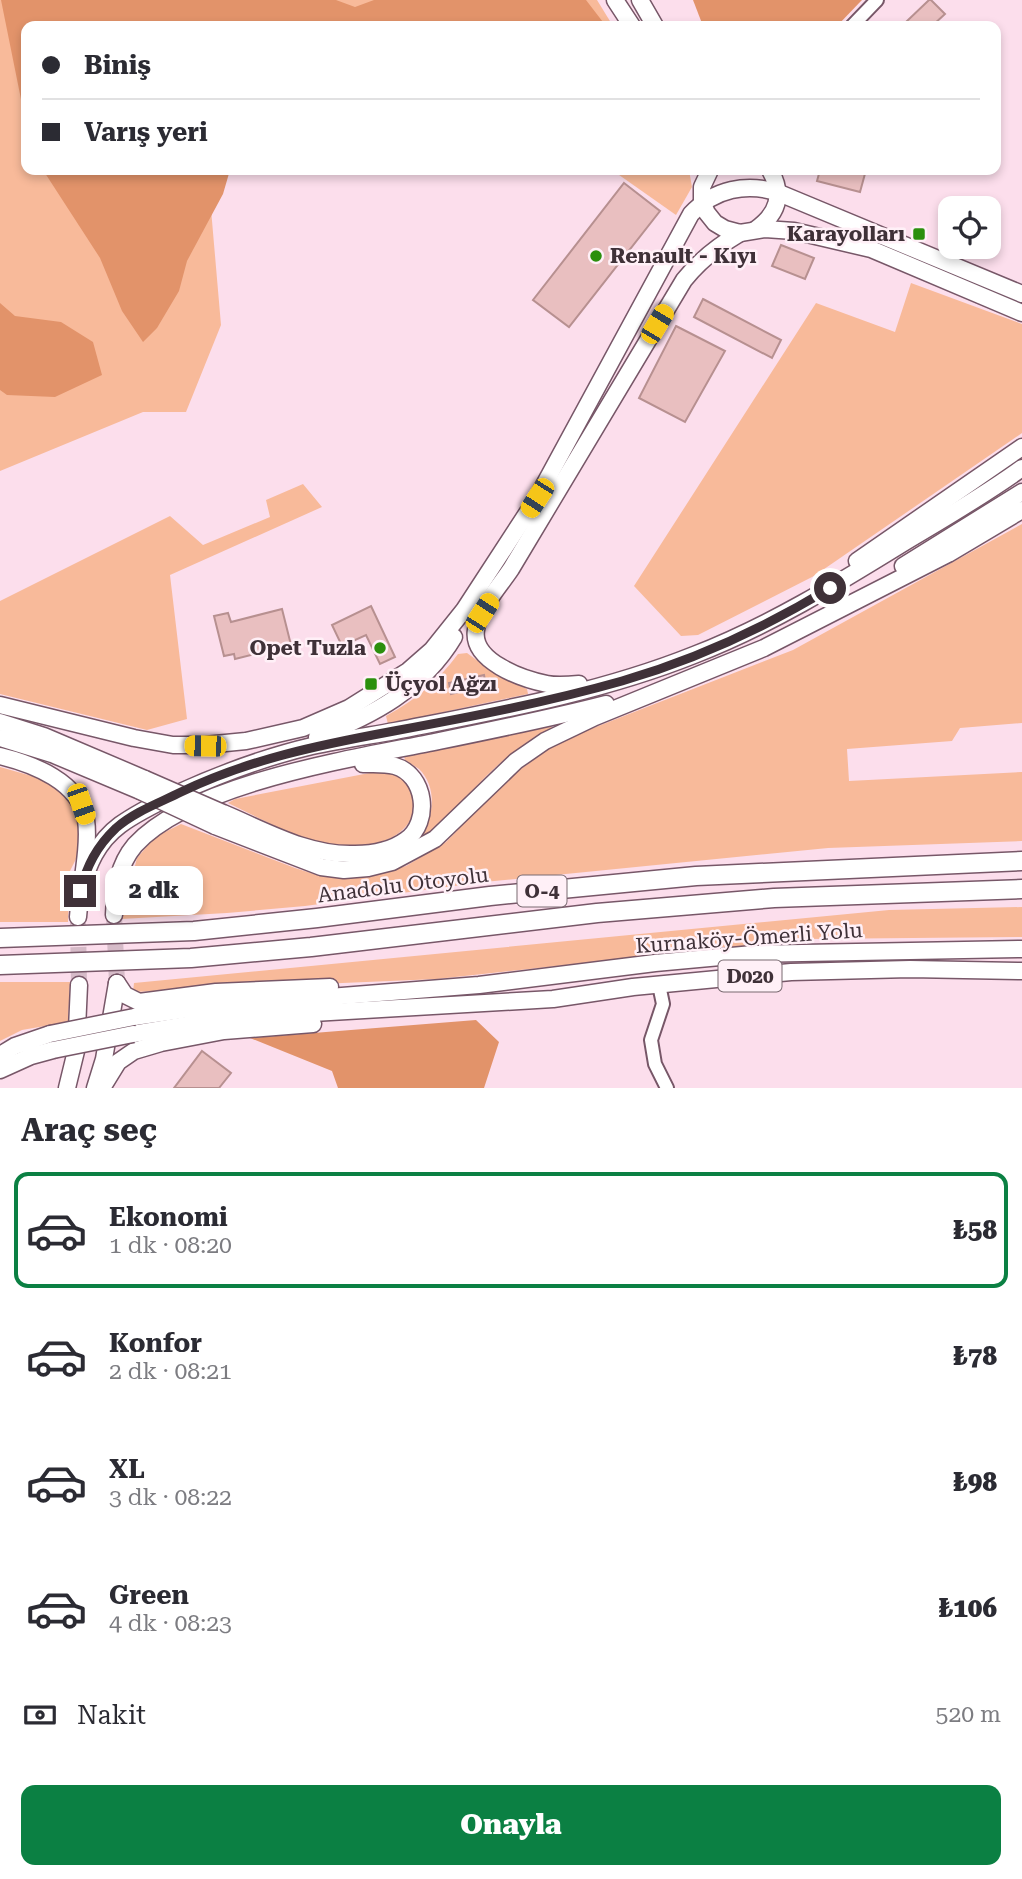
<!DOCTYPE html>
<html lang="tr">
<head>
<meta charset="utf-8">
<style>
  :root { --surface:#fff; --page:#f7f7f7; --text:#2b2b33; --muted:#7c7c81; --line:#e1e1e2; --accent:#0b8043 }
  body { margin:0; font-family:"Roboto Serif",serif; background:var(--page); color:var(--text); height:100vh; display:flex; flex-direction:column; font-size:26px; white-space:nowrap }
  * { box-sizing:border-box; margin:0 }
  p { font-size:23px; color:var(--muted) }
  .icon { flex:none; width:38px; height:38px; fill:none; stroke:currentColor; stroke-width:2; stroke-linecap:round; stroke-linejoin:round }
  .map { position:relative; height:1088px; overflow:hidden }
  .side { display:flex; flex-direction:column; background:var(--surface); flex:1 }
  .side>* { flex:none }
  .hud { position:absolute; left:21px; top:21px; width:980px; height:154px; border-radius:14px; box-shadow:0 4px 10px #0003; display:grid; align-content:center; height:154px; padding:0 21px; background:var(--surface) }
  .buttons { position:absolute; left:938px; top:196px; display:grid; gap:14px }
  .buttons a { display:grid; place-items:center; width:63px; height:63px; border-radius:14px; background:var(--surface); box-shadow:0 4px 10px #0003; font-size:35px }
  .end { position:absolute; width:32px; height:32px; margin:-16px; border:9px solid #3f3138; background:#fff; box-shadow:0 0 0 4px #fff }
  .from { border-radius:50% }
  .bubble { position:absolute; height:49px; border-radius:14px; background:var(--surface); box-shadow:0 4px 10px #0003; font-size:23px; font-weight:800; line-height:49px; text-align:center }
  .car { position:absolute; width:21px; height:42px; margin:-21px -10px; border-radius:9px; box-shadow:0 0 5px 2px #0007; background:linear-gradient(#f5c518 24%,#345 0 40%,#f5c518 0 76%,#345 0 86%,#f5c518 0) }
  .hud b { display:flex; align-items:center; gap:24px; height:66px; font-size:26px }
  .hud b+b { border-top:2px solid var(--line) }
  .hud i { width:18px; height:18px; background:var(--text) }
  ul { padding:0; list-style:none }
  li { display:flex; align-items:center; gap:21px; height:116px; margin:0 14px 10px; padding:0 7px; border:4px solid transparent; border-radius:14px }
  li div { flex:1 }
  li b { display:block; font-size:26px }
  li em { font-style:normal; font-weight:800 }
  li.on { border-color:var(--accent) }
  li>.icon { width:63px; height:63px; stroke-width:1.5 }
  h2 { padding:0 21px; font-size:32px; line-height:84px }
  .pay { display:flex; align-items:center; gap:18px; height:77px; padding:0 21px; font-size:26px }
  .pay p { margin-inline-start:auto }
  .action { display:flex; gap:14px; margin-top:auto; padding:14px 21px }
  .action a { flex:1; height:80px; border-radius:14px; background:var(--accent); color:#fff; font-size:28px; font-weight:800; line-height:80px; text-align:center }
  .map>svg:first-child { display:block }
  .green { fill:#f8ba9a }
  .forest { fill:#e2936a }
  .building { fill:#e9bfc0; stroke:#b79090; stroke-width:2 }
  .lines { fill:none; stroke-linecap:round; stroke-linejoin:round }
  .primary-tunnel { stroke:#d6bbc8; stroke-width:16; stroke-dasharray:16 8; stroke-linecap:butt }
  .tertiary-casing { stroke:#775768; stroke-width:16 }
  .primary-casing { stroke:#775768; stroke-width:19 }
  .trunk-casing { stroke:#775768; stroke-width:19 }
  .motorway-casing { stroke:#775768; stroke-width:21 }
  .tertiary { stroke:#fff; stroke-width:12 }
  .primary { stroke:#fff; stroke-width:16 }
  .trunk { stroke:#fff; stroke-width:16 }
  .motorway { stroke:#fff; stroke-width:18 }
  .primary-bridge-casing { stroke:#775768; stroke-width:19; stroke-linecap:butt }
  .trunk-bridge-casing { stroke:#775768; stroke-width:19; stroke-linecap:butt }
  .primary-bridge { stroke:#fff; stroke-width:16 }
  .trunk-bridge { stroke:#fff; stroke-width:16 }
  .route { stroke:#3f3138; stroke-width:9 }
  .poi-dot { fill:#2b8f0c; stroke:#fff0f7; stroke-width:2.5 }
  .labels { text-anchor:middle; stroke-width:5; stroke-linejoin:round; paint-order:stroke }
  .shield { fill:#fff0f7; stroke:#796a71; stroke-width:2 }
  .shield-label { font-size:19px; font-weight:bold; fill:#3f3138 }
  .poi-label { font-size:21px; font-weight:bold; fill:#3f3138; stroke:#fff0f7; text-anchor:end }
  .street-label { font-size:21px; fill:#3f3138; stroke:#fff0f7 }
</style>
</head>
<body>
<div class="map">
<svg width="1022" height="1088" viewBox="0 0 1022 1088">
  <rect width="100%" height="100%" fill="#fcdeec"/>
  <!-- green -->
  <g class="green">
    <path d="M0 0H597L613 26H26V170H221L209 186 221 325 186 412H143L0 471Z"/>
    <path d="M612 170H689L692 187 676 215Z"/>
    <path d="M911 283 1022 324V433L814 576 698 635 681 636 634 586 816 303 895 332Z"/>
    <path d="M303 484 322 507 170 575 187 719 147 730 0 694V601L170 516 203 545 270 517 266 500Z"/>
    <path d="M1022 524V723L960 728 952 741 847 749 849 781 1022 772V841L828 848 484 882 305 906 227 913 121 919 137 858 155 837 181 824 295 868 320 876 363 877 406 866 446 842 508 778 560 741 793 650Z"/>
    <path d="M467 653 497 675 527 689 528 694 388 724 386 716C416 700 438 681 458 654Z"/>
    <path d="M551 726 552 729C533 740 513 751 497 766 469 791 448 821 418 842L415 841C434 824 439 788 419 769 415 766 409 763 405 760L404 756Z"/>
    <path d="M0 767 53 782 72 800 81 817 82 835 78 855 70 871 68 922H0Z"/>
    <path d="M385 770C392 773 403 775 408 781 427 803 409 832 386 840 373 845 357 846 343 845 303 844 264 820 228 803L235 799Z"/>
    <path d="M1022 907V937L807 939 437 979 133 992 134 983 889 910Z"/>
    <path d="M0 982H70L68 1022 22 1030 0 1041Z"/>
  </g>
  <!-- forest -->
  <g class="forest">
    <path d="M1 0H336L355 7 374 0H586L606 26H26V124Z"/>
    <path d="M693 0H862L837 26H703Z"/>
    <path d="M43 170H230L223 194 187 261 179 291 157 328 143 342 122 311 100 258Z"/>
    <path d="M0 303 15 316 61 322 93 342 102 375 55 397 7 395 0 390Z"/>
    <path d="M476 1020 499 1042 484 1088H338L332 1071 250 1038Z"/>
  </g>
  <!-- building -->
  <g class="building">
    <path d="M929 0H931L945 14 932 26H912L907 21Z"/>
    <path d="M820 170H866L860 192 817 181Z"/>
    <path d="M624 183 660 211 569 327 533 300Z"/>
    <path d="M781 245 814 258 805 279 772 266Z"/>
    <path d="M703 299 781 340 772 358 694 317Z"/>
    <path d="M676 326 725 351 685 422 639 398Z"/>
    <path d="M371 606 395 657 380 664 366 635 342 646 332 625Z"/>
    <path d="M282 609 291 645 235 659 234 654 224 656 214 616 228 613 231 622Z"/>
    <path d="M484 675 486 685 451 694 449 683Z"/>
    <path d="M202 1051 231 1073 219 1088H174Z"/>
  </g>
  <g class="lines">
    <!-- primary-tunnel -->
    <g class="primary-tunnel">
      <path d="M114 915 117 983"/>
      <path d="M78 923 79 985"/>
    </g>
    <!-- tertiary casing -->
    <g class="tertiary-casing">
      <g id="tertiary">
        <path d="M852 26 877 0"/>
        <path d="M659 985 663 1004 651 1040 655 1064 667 1088"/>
      </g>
    </g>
    <!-- primary casing -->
    <g class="primary-casing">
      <g id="primary">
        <path d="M615 0 632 26"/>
        <path d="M640 0 655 26"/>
        <path d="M710 170 702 187V202L707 213 715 223 725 229 740 233 765 229 794 231 871 249 1022 313"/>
        <path d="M755 230C778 214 784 195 770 170"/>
        <path d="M857 561 1022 447"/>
        <path d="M903 566 1022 492"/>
        <path d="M579 684C568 685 557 686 547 684 522 679 471 661 476 630 479 608 499 587 511 569L684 280C700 260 718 246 740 233"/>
        <path d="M0 705 134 738 173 745H205L246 741 303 728 349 708 408 671 432 650 464 610 537 498 691 214C714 189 747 182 779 193L1022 294"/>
        <path d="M0 722 44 736 145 779"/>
        <path d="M317 737C372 716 423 689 454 637"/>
        <path d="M0 738 52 754 140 791"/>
        <path d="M0 756C33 764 80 782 86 820 90 846 80 890 78 917"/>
        <path d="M223 813C264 830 308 856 355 854 372 854 391 851 406 840 431 822 426 775 395 766 384 763 373 764 363 764"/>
        <path d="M215 826 321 867 344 870 368 868 392 862 435 839 516 761 545 741 595 717 764 648 948 554 1022 510"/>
        <path d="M80 892C88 865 97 842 120 825 138 812 157 803 176 794 220 774 265 757 312 746 339 740 367 736 395 731 496 711 599 693 694 655 769 626 837 584 905 542 945 518 985 495 1022 468"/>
        <path d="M114 915C115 889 118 865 135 845 191 784 349 759 429 743 488 731 548 719 606 704"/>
        <path d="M67 1088 76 1051 79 985"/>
        <path d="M95 1088 104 1059 117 983"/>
      </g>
    </g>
    <!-- trunk casing -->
    <g class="trunk-casing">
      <g id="trunk">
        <path d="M117 983 125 995 139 1002 216 992 330 987"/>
        <path d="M134 1017 203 1007 479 985 655 963 753 954 1022 949"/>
        <path d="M133 1034 227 1018 553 999 633 987 791 972 910 969 1022 971"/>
        <path d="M0 1055 15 1046 50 1034"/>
        <path d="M0 1070 31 1056 53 1050"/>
        <path d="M102 1088 118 1062 134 1051 161 1043 224 1031 313 1024"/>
      </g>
    </g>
    <!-- motorway casing -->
    <g class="motorway-casing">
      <g id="motorway">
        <path d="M0 938 194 931 317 918 490 896 696 876 1022 861"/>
        <path d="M0 965 191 958 311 947 597 913 774 898 1022 889"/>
      </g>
    </g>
    <!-- tertiary -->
    <use href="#tertiary" class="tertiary"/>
    <!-- primary -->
    <use href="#primary" class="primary"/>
    <!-- trunk -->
    <use href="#trunk" class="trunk"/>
    <!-- motorway -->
    <use href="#motorway" class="motorway"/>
    <!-- primary-bridge casing -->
    <g class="primary-bridge-casing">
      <g id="primary-bridge">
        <path d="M145 779 223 813"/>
        <path d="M140 791 215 826"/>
      </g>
    </g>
    <!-- trunk-bridge casing -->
    <g class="trunk-bridge-casing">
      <g id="trunk-bridge">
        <path d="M50 1034 134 1017"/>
        <path d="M53 1050 133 1034"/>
      </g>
    </g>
    <!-- primary-bridge -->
    <use href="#primary-bridge" class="primary-bridge"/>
    <!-- trunk-bridge -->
    <use href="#trunk-bridge" class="trunk-bridge"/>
  </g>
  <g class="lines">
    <!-- route -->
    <path class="route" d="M80 891C87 866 96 847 116 828 134 812 159 803 181 792 250 759 319 745 394 731 470 717 548 702 622 681 694 660 766 627 830 588"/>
  </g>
  <!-- markers -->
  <g class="poi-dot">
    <rect x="912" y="227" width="14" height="14" rx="3.5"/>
    <circle cx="596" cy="256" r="7"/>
    <circle cx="380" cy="648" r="7"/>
    <rect x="364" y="677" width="14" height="14" rx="3.5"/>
  </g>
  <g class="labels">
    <!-- shield labels -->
    <g class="shield">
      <rect x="517.5" y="875.5" width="49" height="31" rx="5"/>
      <rect x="718.5" y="960.5" width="63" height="31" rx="5"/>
    </g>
    <g class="shield-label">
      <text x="542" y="898">O-4</text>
      <text x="750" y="983">D020</text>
    </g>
    <!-- poi labels -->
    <g class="poi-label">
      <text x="905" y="241">Karayolları</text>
      <text x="610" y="263" text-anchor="start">Renault - Kıyı</text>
      <text x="366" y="655">Opet Tuzla</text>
      <text x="385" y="691" text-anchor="start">Üçyol Ağzı</text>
    </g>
    <!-- street labels -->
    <g class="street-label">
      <text transform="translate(403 885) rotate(-7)" y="7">Anadolu Otoyolu</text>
      <text transform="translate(749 938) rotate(-4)" y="7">Kurnaköy-Ömerli Yolu</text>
    </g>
  </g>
</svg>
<div class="buttons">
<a><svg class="icon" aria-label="locate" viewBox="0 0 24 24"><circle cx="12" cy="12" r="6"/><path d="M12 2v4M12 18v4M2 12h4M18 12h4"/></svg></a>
</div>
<i class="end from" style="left:830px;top:588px"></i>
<i class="end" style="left:80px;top:891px"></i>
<div class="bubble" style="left:105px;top:866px;width:98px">2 dk</div>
<i class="car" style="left:657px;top:324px;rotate:31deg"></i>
<i class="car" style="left:537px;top:498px;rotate:213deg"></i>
<i class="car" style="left:482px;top:613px;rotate:33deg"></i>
<i class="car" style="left:205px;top:746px;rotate:271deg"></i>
<i class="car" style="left:81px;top:804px;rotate:161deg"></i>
<div class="hud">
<b><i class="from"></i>Biniş</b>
<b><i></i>Varış yeri</b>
</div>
</div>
<section class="side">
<h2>Araç seç</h2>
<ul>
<li class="on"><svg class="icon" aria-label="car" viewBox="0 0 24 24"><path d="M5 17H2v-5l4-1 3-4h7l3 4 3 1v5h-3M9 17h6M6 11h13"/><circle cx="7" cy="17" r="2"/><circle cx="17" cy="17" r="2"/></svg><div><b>Ekonomi</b><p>1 dk · 08:20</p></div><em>₺58</em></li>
<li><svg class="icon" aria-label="car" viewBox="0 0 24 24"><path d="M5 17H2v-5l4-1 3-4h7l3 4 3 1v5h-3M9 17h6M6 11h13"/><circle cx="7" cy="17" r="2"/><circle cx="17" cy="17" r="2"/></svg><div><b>Konfor</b><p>2 dk · 08:21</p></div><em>₺78</em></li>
<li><svg class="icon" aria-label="car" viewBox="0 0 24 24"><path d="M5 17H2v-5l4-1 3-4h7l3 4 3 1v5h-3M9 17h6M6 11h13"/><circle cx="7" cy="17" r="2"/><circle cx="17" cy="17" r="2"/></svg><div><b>XL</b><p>3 dk · 08:22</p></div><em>₺98</em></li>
<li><svg class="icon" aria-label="car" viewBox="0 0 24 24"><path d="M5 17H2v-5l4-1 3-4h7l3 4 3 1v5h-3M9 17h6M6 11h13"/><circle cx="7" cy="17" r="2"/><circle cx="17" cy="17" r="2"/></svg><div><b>Green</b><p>4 dk · 08:23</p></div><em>₺106</em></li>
</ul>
<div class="pay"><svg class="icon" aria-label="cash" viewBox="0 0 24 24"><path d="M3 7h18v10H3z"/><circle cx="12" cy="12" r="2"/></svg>Nakit<p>520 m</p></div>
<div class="action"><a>Onayla</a></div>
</section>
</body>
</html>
